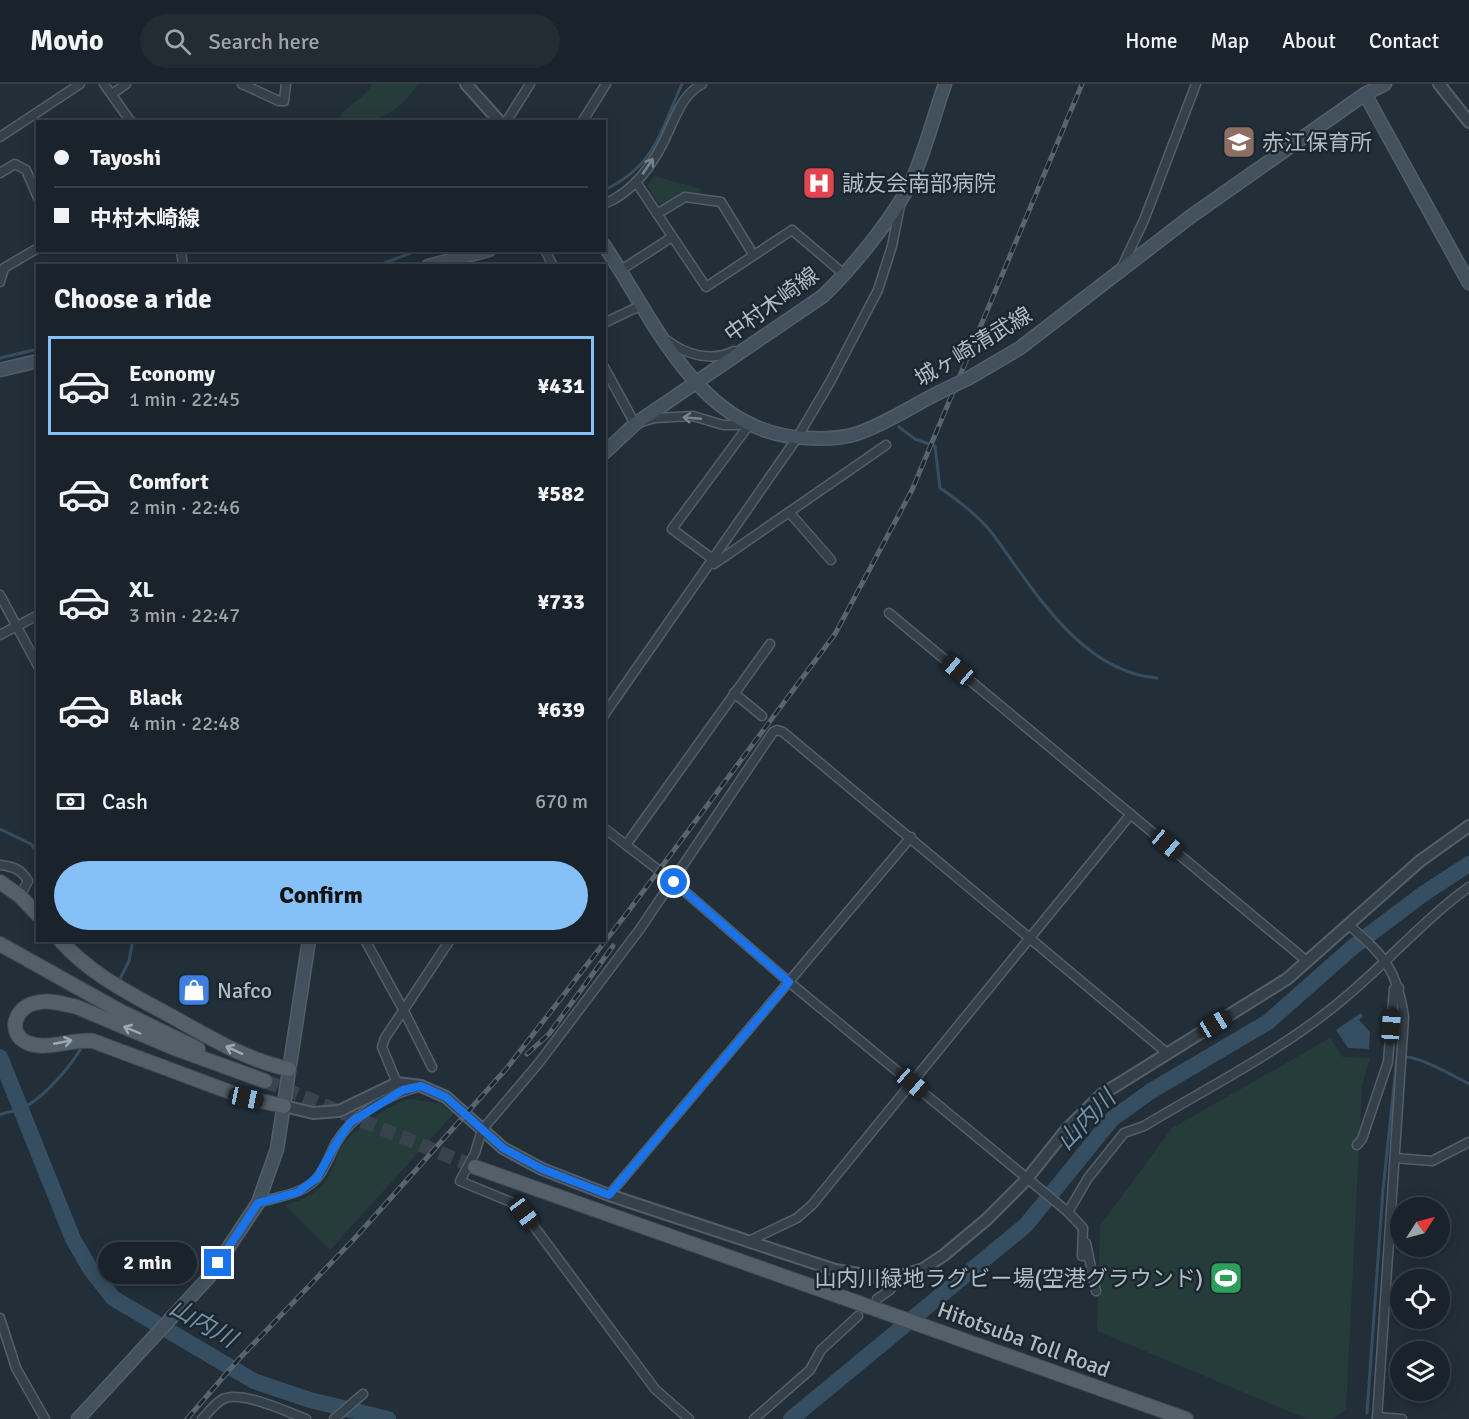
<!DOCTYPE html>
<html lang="en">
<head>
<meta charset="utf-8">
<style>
  :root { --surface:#1a232b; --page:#232b33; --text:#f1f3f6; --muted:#9fa4a9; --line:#384047; --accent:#85c0f6 }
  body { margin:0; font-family:Signika,"Noto Sans JP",sans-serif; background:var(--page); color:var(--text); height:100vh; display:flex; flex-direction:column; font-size:22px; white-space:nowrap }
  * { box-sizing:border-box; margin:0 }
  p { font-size:20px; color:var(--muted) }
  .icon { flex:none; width:33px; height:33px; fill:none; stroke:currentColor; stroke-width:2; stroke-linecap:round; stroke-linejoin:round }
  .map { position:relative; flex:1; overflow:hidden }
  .drawer { position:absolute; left:36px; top:180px; width:570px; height:678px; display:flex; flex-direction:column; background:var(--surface); border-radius:0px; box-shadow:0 3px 15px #0003,0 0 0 2px var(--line) }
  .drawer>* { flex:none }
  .top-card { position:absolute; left:36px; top:36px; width:570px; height:132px; border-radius:0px; box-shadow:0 3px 15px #0003,0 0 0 2px var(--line); display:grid; align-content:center; height:132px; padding:0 18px; background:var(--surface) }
  .needle { width:39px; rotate:54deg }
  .buttons { position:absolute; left:1390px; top:1113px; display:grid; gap:12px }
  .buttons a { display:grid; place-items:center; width:60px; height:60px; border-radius:50%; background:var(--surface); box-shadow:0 3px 15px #0003,0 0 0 2px var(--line); font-size:30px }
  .end { position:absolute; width:27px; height:27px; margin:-14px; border:8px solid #1a73e8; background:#fff; box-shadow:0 0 0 3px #fff }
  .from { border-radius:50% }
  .bubble { position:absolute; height:42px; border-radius:21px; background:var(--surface); box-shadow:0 3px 15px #0003,0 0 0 2px var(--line); font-size:20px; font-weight:800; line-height:42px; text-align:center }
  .car { position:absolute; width:18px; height:36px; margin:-18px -9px; border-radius:8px; box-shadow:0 0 4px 2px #0007; background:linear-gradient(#222 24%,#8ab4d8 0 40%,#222 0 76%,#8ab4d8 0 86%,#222 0) }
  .top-card b { display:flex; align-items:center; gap:21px; height:57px; font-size:22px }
  .top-card b+b { border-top:2px solid var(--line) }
  .top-card i { width:15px; height:15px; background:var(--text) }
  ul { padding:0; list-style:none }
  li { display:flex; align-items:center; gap:18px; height:99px; margin:0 12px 9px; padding:0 6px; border:3px solid transparent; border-radius:0px }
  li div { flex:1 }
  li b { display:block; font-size:22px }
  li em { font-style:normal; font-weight:800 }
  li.on { border-color:var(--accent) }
  li>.icon { width:54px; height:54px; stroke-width:1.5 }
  h2 { padding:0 18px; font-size:27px; line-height:72px }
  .pay { display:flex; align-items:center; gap:15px; height:66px; padding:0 18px; font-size:22px }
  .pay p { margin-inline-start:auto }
  .primary-button { display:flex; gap:12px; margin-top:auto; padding:12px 18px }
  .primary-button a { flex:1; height:69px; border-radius:36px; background:var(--accent); color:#111; font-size:24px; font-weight:800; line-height:69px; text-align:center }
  header { display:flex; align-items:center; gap:36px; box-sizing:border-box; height:84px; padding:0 30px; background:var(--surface); border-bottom:2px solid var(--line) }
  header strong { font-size:28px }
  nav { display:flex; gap:33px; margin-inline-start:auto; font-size:21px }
  .search { width:420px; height:54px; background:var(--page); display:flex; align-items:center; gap:15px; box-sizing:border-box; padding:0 21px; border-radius:33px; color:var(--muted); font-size:22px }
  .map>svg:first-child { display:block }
  .green { fill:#253c3b }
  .water { fill:#364e61 }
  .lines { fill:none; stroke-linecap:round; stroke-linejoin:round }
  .stream { stroke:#364e61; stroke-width:3 }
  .river { stroke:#364e61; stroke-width:16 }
  .primary-tunnel { stroke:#37444e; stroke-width:14; stroke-dasharray:14 7; stroke-linecap:butt }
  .minor-casing { stroke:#535f68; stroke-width:11 }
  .tertiary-casing { stroke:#535f68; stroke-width:14 }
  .secondary-casing { stroke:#535f68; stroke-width:15 }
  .primary-casing { stroke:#3f4a53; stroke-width:16 }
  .minor { stroke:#35414a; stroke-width:8 }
  .tertiary { stroke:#35414a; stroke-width:10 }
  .secondary { stroke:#43505d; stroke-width:12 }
  .primary { stroke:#53606a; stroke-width:14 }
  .rail-casing { stroke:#576571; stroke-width:5 }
  .rail { stroke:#1b262e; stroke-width:3; stroke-dasharray:9; stroke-linecap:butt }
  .secondary-bridge-casing { stroke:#535f68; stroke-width:15; stroke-linecap:butt }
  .secondary-bridge { stroke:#43505d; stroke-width:12 }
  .oneway { stroke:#79858e }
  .oneway2 { stroke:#9daab4 }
  .route { stroke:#1a73e8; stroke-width:8 }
  .labels { text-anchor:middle; stroke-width:5; stroke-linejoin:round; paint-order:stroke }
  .poi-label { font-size:22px; fill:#b0bcc6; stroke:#1b262e; text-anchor:start }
  .street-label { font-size:22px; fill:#b0bcc6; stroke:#1b262e }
  .water-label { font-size:24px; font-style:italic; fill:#7091aa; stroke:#1b262e }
</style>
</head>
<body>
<header>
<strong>Movio</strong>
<div class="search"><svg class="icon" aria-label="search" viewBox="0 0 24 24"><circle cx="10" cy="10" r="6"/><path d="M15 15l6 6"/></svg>Search here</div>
<nav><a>Home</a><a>Map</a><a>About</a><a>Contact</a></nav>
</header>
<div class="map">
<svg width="1469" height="1335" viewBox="0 0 1469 1335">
  <rect width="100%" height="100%" fill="#222f39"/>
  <!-- green -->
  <g class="green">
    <path d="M372 0H418C399 29 373 44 338 36 346 21 365 15 372 0Z"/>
    <path d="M654 92 701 105 699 110 683 109 663 121 659 120 647 102Z"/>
    <path d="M1330 954 1343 973 1370 974 1362 1001 1346 1326 1332 1335H1307L1097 1247 1100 1142 1172 1044Z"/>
    <path d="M410 1015 438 1019 454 1029 330 1166 285 1121C308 1115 324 1106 333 1083 336 1077 338 1068 342 1062 356 1043 388 1021 410 1015Z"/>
  </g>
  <!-- water -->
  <path class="water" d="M1361 929 1363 932 1359 936 1370 948 1369 965 1348 964 1336 946Z"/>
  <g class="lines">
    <!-- stream -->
    <g class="stream">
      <path d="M604 106C655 83 661 46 682 0"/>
      <path d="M376 182 419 166"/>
      <path d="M0 274 38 265"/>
      <path d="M899 343 915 355 935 362 940 404C959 417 978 431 992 449 1033 504 1080 588 1157 594"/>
      <path d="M0 745 31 760 38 769"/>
      <path d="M119 897 129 877 133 856"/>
      <path d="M0 1031C7 1027 16 1028 23 1024 45 1013 71 982 83 961"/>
      <path d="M1367 1329 1383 1106 1397 973C1415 969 1452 991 1469 1000"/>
    </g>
    <!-- river -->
    <g class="river">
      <path d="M0 973 73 1155 91 1186 113 1214 254 1297 310 1316 388 1335"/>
      <path d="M791 1335 1026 1141 1112 1035 1151 1007 1268 938 1354 862 1423 810 1469 780"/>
    </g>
    <!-- primary-tunnel -->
    <path class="primary-tunnel" d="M265 997 475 1083"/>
    <!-- minor casing -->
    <g class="minor-casing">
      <g id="minor">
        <path d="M104 0 131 38"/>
        <path d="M242 0 279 17H284L286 0"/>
        <path d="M112 10 126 0"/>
        <path d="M506 38 530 0"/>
        <path d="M582 38 606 0"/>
        <path d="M0 53 80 0"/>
        <path d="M0 89 15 80 26 86 38 114"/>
        <path d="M636 98 706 203 792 146 845 191"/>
        <path d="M604 120C636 107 657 75 670 44 678 27 684 10 702 0"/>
        <path d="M657 130 685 113 721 118 753 170"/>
        <path d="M181 166 183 182"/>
        <path d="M545 166 553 182"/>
        <path d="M1121 185 1144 136 1196 0"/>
        <path d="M621 186 672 153"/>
        <path d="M0 198 4 184 38 164"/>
        <path d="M604 239 642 221"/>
        <path d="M668 257C686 271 712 278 734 267"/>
        <path d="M604 283 635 340 655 334 693 332 723 341H749"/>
        <path d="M789 428 831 476"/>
        <path d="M714 476 672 445 749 341"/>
        <path d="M714 480 886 361"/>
        <path d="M0 511 38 582"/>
        <path d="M889 529 1308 878"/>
        <path d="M0 551 38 531"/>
        <path d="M734 609 762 632"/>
        <path d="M604 631 797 354 830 298 878 206 892 162 900 122"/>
        <path d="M604 744 674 798 789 898 1068 1128 1083 1144 1082 1172"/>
        <path d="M626 761 770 560"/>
        <path d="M0 781C14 783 21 785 28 797L20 812"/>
        <path d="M1349 841C1384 872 1397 885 1404 933L1377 1335"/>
        <path d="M365 856 404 927 432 983"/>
        <path d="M397 999 382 963 385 954 450 856"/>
        <path d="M1357 1061 1362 1055 1388 978 1394 905 1399 904"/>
        <path d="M1395 1074 1432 1077 1469 1058"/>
        <path d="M609 1111 911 753"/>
        <path d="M258 1119C277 1112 302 1111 316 1095 325 1086 330 1070 336 1059 352 1031 387 1011 418 1003"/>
        <path d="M1068 1128 1088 1094 1124 1049 1144 1042C1209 1003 1284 965 1342 916 1386 880 1423 836 1469 803"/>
        <path d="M751 1156 797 1134 812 1121 1131 730"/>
        <path d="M1086 1159 1096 1207"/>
        <path d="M877 1215 890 1206 896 1194"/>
        <path d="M0 1234 16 1284 45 1335"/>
        <path d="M1377 1333 1402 1335"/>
        <path d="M202 1335C208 1329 215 1319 223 1315 241 1306 288 1328 306 1335"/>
        <path d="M334 1335 363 1310"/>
        <path d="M689 1335 655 1305 524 1129 513 1119 460 1097 475 1069 482 1046 538 980 640 845 773 648 777 646 783 648 1167 969"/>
        <path d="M754 1335 810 1286 821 1266 858 1232"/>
      </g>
    </g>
    <!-- tertiary casing -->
    <g class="tertiary-casing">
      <g id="tertiary">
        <path d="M466 0 500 38"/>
        <path d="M1439 0 1469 38"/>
        <path d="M284 1022 313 1029 339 1027 397 999 421 1002 446 1013 503 1064 542 1085 609 1111 835 1186 883 1194H896L923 1185 944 1171 986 1136 1026 1096 1066 1046 1101 1011 1287 895 1420 777 1469 742"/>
      </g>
    </g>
    <!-- secondary casing -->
    <g class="secondary-casing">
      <g id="secondary">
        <path d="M1365 10 1469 199"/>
        <path d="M604 161C656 239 700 350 806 354 823 355 840 355 856 350 884 341 912 322 938 309"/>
        <path d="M428 182 489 166"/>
        <path d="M0 286 38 277"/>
        <path d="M969 294 1020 264 1190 133 1365 10 1385 0"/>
        <path d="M604 369 635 340 823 212C853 183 894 133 912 96 926 65 934 31 945 0"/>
        <path d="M78 1335 209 1193 258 1119 277 1065 309 856"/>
      </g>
    </g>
    <!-- primary casing -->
    <g class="primary-casing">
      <g id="primary">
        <path d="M0 798 20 812 38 831"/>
        <path d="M60 856C91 891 131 910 171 932 209 953 246 976 289 985"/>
        <path d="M0 860 120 927 198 965"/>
        <path d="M265 997 174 964 77 923C64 920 49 915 35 919 15 923 6 950 28 959 48 967 72 954 93 957L246 1014 284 1022"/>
        <path d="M475 1083 1186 1335"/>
      </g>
    </g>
    <!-- minor -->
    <use href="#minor" class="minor"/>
    <!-- tertiary -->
    <use href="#tertiary" class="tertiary"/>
    <!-- secondary -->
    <use href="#secondary" class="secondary"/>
    <!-- primary -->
    <use href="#primary" class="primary"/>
    <!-- rail casing -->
    <g class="rail-casing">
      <g id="rail">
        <path d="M527 970 549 950 613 862"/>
        <path d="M187 1335 238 1276 355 1154 507 984 627 829 835 550 912 406 1082 0"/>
      </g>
    </g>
    <!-- rail -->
    <use href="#rail" class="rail"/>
    <!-- secondary-bridge casing -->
    <g class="secondary-bridge-casing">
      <path id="secondary-bridge" d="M938 309 969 294"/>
    </g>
    <!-- secondary-bridge -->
    <use href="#secondary-bridge" class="secondary-bridge"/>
  </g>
  <!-- one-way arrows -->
  <defs><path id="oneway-shaft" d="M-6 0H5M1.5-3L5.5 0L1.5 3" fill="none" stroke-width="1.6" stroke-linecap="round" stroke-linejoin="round" transform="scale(1.5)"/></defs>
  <g class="oneway">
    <use href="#oneway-shaft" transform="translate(648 82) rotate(-56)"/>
    <use href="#oneway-shaft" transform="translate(692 334) rotate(-175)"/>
  </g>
  <g class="oneway2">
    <use href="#oneway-shaft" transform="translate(132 946) rotate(-157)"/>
    <use href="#oneway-shaft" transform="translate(63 958) rotate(-11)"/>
    <use href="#oneway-shaft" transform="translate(234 966) rotate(-155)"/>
  </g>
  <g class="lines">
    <!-- route -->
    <path class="route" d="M218 1179 258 1119 298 1108 317 1094 338 1056 351 1038 403 1006 421 1002 446 1013 503 1064 542 1085 609 1111 789 898 674 798"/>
  </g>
  <!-- icons -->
  <defs>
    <g id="school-square" transform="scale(1.725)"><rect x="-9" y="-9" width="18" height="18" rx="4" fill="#8d6e63" stroke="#1b262e"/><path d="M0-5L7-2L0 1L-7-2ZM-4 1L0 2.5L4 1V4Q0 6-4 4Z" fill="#fff"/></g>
    <g id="hospital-square" transform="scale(1.725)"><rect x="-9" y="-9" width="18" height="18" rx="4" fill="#e0444e" stroke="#1b262e"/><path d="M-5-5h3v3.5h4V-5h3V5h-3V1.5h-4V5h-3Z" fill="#fff"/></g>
    <g id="shop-square" transform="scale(1.725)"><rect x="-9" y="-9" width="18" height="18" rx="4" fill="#3f7fe0" stroke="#1b262e"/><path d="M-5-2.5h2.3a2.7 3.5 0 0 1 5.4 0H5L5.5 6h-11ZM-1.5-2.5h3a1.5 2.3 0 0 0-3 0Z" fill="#fff"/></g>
    <g id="stadium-square" transform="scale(1.725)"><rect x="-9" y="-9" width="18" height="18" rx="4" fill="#2e9e5b" stroke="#1b262e"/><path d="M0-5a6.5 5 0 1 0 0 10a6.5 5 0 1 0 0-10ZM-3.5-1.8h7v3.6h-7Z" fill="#fff"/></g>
  </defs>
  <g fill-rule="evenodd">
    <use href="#school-square" x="1239" y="58"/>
    <use href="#hospital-square" x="819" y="99"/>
    <use href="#shop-square" x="194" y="906"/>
    <use href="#stadium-square" x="1226" y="1194"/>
  </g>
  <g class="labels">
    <!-- poi labels -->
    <g class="poi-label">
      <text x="1262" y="66">赤江保育所</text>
      <text x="842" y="107">誠友会南部病院</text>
      <text x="217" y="914">Nafco</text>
      <text x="1203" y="1202" text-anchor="end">山内川緑地ラグビー場(空港グラウンド)</text>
    </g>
    <!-- street labels -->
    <g class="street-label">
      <text transform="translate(771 220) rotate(-36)" y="8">中村木崎線</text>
      <text transform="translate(973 262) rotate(-31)" y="8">城ヶ崎清武線</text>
      <text transform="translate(1024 1255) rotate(20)" y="8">Hitotsuba Toll Road</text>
    </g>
    <!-- water labels -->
    <g class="water-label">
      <text transform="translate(1086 1036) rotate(-46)" y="8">山内川</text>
      <text transform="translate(203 1239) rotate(30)" y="8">山内川</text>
    </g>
  </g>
</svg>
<div class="buttons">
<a><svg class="needle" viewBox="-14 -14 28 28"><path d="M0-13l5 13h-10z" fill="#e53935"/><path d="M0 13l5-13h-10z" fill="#9fa4a9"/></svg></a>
<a><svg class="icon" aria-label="locate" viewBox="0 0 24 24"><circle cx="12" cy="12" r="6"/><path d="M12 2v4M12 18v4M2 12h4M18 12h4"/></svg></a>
<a><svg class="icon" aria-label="layers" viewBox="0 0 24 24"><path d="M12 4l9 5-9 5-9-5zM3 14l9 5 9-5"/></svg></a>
</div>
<i class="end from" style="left:674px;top:798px"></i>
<i class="end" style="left:218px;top:1179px"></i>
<div class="bubble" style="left:98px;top:1158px;width:99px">2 min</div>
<i class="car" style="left:958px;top:586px;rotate:310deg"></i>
<i class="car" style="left:1167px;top:760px;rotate:130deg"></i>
<i class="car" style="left:1215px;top:940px;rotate:59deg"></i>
<i class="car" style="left:1391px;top:942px;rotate:4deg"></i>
<i class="car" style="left:912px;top:999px;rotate:131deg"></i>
<i class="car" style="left:246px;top:1014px;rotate:102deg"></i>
<i class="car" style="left:524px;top:1129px;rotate:143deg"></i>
<div class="top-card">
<b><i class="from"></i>Tayoshi</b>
<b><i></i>中村木崎線</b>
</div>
<section class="drawer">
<h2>Choose a ride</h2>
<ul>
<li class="on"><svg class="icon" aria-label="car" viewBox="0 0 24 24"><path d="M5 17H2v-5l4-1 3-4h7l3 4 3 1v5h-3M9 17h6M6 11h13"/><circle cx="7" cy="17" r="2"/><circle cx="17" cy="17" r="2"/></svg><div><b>Economy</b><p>1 min · 22:45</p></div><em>¥431</em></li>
<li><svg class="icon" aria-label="car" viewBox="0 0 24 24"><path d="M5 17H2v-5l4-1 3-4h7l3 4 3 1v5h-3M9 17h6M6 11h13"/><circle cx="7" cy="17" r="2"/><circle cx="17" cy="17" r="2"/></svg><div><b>Comfort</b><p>2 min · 22:46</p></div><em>¥582</em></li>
<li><svg class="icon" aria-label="car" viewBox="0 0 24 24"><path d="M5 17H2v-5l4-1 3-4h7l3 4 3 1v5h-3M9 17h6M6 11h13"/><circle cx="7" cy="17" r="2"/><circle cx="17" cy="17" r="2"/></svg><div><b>XL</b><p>3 min · 22:47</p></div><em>¥733</em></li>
<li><svg class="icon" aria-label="car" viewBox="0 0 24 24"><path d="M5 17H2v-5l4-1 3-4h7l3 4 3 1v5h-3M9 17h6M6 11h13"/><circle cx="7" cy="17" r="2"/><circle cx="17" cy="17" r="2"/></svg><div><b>Black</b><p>4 min · 22:48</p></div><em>¥639</em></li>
</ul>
<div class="pay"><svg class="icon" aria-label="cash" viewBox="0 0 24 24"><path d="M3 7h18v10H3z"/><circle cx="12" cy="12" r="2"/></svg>Cash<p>670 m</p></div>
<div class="primary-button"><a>Confirm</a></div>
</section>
</div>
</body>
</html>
